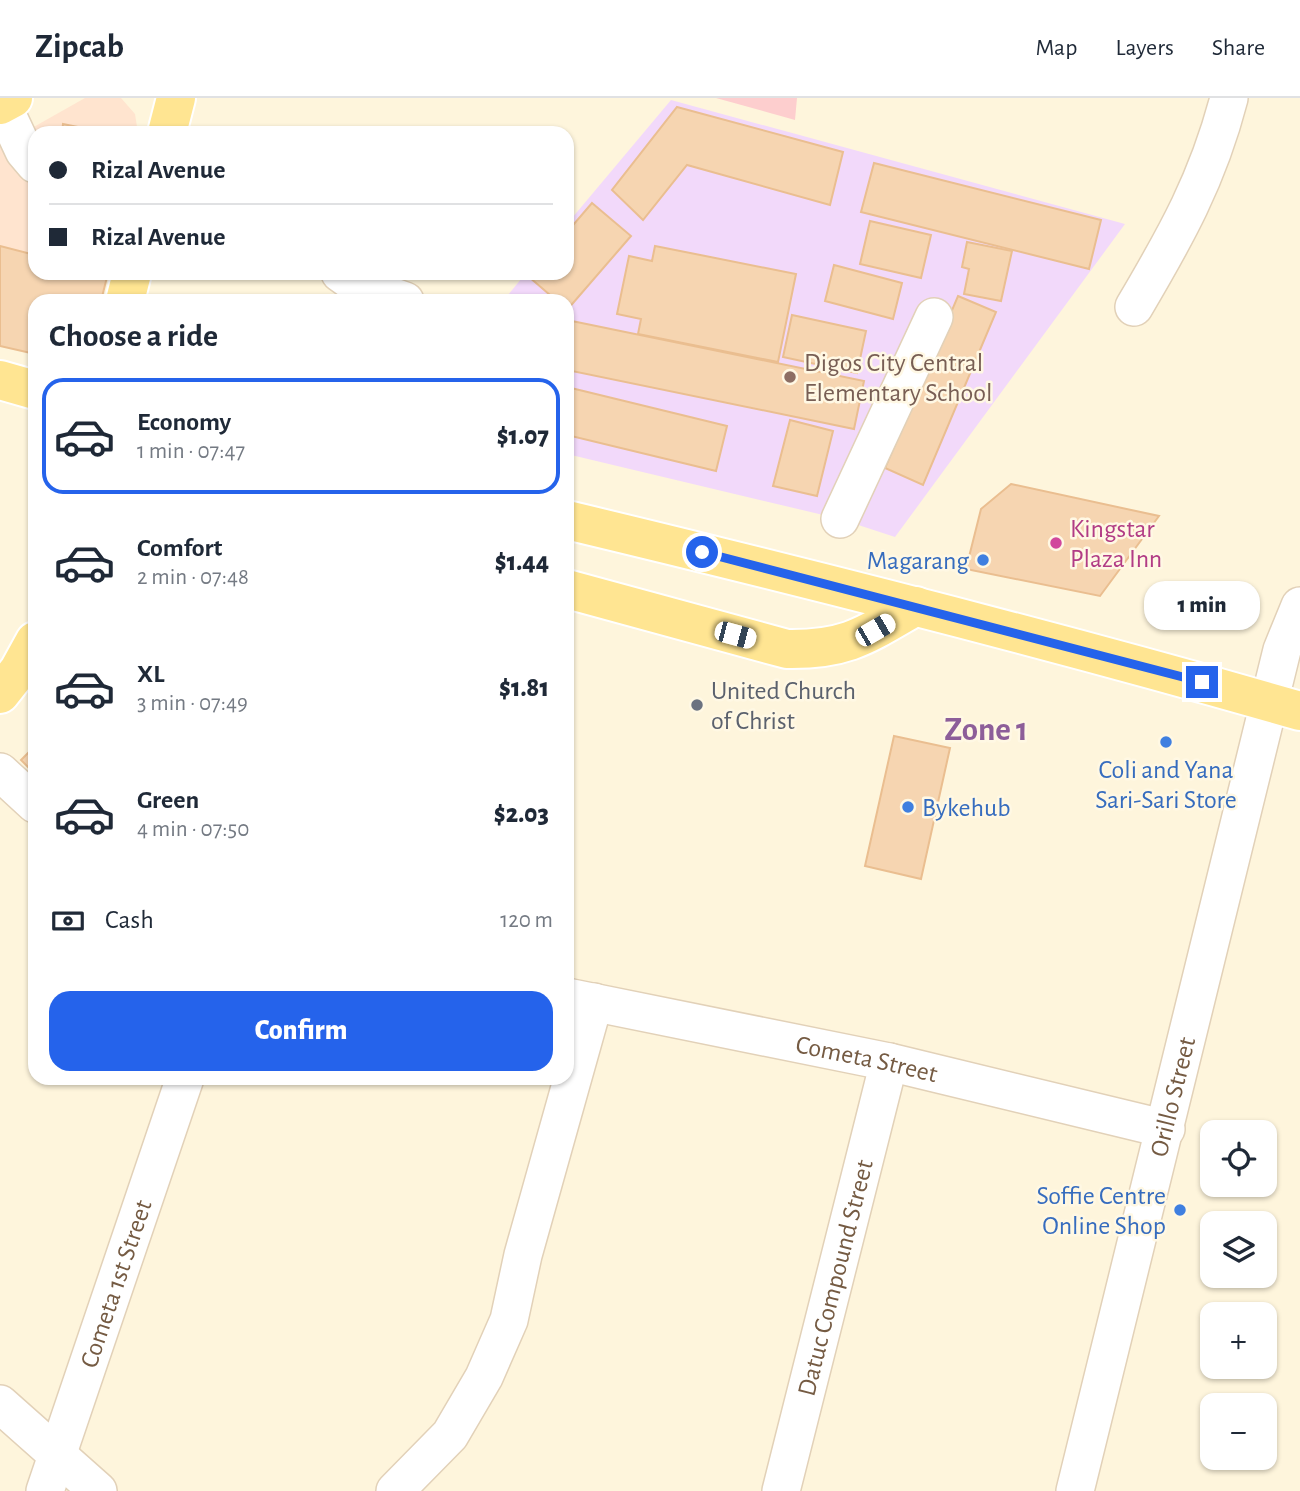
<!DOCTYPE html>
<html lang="en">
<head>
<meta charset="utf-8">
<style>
  :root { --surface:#fff; --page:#f6f6f7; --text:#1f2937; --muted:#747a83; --line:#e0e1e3; --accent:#2563eb }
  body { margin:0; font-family:"Alegreya Sans",sans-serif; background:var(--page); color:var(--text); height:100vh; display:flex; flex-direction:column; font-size:26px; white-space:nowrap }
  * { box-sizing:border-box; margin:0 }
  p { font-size:23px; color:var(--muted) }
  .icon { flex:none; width:38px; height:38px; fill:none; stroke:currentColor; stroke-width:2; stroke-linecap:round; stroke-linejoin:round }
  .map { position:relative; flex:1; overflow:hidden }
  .details { position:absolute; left:28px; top:196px; width:546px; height:791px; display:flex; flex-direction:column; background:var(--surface); border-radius:21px; box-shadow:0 2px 5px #0004 }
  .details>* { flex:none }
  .guide { position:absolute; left:28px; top:28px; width:546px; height:154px; border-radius:21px; box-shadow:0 2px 5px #0004; display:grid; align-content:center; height:154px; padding:0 21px; background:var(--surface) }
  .tools { position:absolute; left:1200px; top:1022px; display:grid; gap:14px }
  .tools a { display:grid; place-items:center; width:77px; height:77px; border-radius:14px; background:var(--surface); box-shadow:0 2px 5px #0004; font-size:35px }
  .end { position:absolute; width:32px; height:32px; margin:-16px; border:9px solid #2563eb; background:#fff; box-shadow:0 0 0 4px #fff }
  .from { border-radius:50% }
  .bubble { position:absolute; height:49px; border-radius:21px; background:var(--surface); box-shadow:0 2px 5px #0004; font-size:23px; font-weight:800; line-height:49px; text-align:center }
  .car { position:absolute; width:21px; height:42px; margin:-21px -10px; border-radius:9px; box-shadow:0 0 5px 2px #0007; background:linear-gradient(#fff 24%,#345 0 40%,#fff 0 76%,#345 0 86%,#fff 0) }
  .guide b { display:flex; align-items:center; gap:24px; height:66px; font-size:26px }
  .guide b+b { border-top:2px solid var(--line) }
  .guide i { width:18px; height:18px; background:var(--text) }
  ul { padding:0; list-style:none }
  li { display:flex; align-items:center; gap:21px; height:116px; margin:0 14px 10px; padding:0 7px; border:4px solid transparent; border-radius:21px }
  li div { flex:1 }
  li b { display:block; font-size:26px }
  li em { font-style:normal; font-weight:800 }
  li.on { border-color:var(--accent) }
  li>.icon { width:63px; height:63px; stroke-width:1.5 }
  h2 { padding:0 21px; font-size:32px; line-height:84px }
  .pay { display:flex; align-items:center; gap:18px; height:77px; padding:0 21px; font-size:26px }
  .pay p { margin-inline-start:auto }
  .primary-button { display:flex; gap:14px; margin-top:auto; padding:14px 21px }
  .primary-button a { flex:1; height:80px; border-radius:21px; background:var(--accent); color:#fff; font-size:28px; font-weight:800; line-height:80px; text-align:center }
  header { display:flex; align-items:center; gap:42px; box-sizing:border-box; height:98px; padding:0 35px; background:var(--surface); border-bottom:2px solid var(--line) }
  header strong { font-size:33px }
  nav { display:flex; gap:38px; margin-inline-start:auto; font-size:24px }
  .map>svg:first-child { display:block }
  .commercial { fill:#ffe4cf }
  .education { fill:#f2d9fa }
  .medical { fill:#fdcece }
  .building { fill:#f6d5b1; stroke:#eabe90; stroke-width:2 }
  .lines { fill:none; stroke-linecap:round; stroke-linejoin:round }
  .minor-casing { stroke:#e2d1b8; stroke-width:40 }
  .major-casing { stroke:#fff; stroke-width:42 }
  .minor { stroke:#fff; stroke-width:37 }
  .major { stroke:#ffe592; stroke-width:38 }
  .route { stroke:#2563eb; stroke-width:9 }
  .education-dot { fill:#8d6e63; stroke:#fff8e4; stroke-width:2.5 }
  .hotel-dot { fill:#d1479c; stroke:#fff8e4; stroke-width:2.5 }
  .shop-dot { fill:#3f7fe0; stroke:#fff8e4; stroke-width:2.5 }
  .worship-dot { fill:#6b7280; stroke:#fff8e4; stroke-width:2.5 }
  .labels { text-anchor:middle; stroke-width:5; stroke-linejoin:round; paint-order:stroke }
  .education-label { font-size:26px; fill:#785e54; stroke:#fff8e4; text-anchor:start }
  .hotel-label { font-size:26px; fill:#b23c85; stroke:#fff8e4; text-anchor:start }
  .shop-label { font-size:26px; fill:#366cbe; stroke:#fff8e4; text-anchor:end }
  .worship-label { font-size:26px; fill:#5b616d; stroke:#fff8e4; text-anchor:start }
  .street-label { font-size:26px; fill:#755b43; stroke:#fff8e4 }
  .district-label { font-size:33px; font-weight:bold; fill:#8d5e99; stroke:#fff8e4 }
</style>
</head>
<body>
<header>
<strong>Zipcab</strong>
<nav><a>Map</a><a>Layers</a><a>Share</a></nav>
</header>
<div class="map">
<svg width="1300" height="1393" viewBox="0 0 1300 1393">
  <rect width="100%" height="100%" fill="#fef5dc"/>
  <!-- commercial -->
  <path class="commercial" d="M85 0H121L135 16 138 35H35V157L0 148V48Z"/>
  <!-- education -->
  <path class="education" d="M671 2 1125 126 895 439 840 421 567 356V203H503L526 175H567V126Z"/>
  <!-- medical -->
  <path class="medical" d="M716 0H797L795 22Z"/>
  <!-- building -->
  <g class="building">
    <path d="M677 9 843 54 830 107 687 67 643 122 612 92Z"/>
    <path d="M63 26 103 34V35H62Z"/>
    <path d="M874 65 1101 122 1089 171 861 114Z"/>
    <path d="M592 105 631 138 567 212V203H557L529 179 533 175H567V134Z"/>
    <path d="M870 123 931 137 921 180 860 166Z"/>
    <path d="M967 144 1012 153 1001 203 964 196 969 171 962 169Z"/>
    <path d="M0 148 35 157V175H108L101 203H35V256L0 248Z"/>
    <path d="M655 148 796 176 778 264 638 236 641 221 617 216 629 158 652 163Z"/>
    <path d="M834 167 902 185 893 221 825 203Z"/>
    <path d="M958 198 996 214 923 387 885 370Z"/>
    <path d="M792 217 866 233 857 275 783 259Z"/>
    <path d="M567 222 864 283 854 331 567 272Z"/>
    <path d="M567 289 727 328 716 373 567 337Z"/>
    <path d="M790 322 833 333 817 398 773 388Z"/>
    <path d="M1011 386 1159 418 1100 498 966 471 981 411Z"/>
    <path d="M894 638 950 650 921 781 865 768Z"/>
    <path d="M35 648V676L21 662Z"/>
  </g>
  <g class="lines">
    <!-- minor casing -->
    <g class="minor-casing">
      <g id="minor">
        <path d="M2 6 24 53 35 66"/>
        <path d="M340 175 354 185 405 203"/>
        <path d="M1134 209C1176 138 1208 81 1229 0"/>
        <path d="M840 421 934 219"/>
        <path d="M0 674 35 706"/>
        <path id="s1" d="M567 899 889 964 1166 1031"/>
        <path d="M0 1306 98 1393"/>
        <path id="s2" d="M45 1393 185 980"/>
        <path d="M395 1393 450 1337 484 1279 509 1222 523 1157 594 904"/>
        <path id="s3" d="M781 1393 889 964"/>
        <path id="s4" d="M1075 1393 1282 552 1300 508"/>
      </g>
    </g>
    <!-- major casing -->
    <g class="major-casing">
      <g id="major">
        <path d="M0 7 13 0"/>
        <path d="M167 35 176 0"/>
        <path d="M125 203 132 175"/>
        <path d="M0 282 35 292"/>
        <path d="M567 422C813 481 1057 543 1300 613"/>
        <path d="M567 491 787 551C847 552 866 537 916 508"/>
        <path d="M0 596 19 572 35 543"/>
      </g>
    </g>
    <!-- minor -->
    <use href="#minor" class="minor"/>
    <!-- major -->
    <use href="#major" class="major"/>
  </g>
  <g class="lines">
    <!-- route -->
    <path class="route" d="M702 454 1202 584"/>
  </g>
  <!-- markers -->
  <circle class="education-dot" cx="790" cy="279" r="7"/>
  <circle class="hotel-dot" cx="1056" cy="445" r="7"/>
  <g class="shop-dot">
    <circle cx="983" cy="462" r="7"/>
    <circle cx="1166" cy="644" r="7"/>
    <circle cx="908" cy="709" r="7"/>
    <circle cx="1180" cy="1112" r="7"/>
  </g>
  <circle class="worship-dot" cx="697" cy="607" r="7"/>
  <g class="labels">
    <!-- education labels -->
    <g class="education-label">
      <text x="804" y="273">Digos City Central<tspan x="804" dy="30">Elementary School</tspan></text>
    </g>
    <!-- hotel labels -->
    <g class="hotel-label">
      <text x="1070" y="439">Kingstar<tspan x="1070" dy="30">Plaza Inn</tspan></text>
    </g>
    <!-- shop labels -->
    <g class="shop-label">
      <text x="969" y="471">Magarang</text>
      <text x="1166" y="680" text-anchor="middle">Coli and Yana<tspan x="1166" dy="30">Sari-Sari Store</tspan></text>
      <text x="922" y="718" text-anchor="start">Bykehub</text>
      <text x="1166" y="1106">Soffie Centre<tspan x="1166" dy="30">Online Shop</tspan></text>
    </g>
    <!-- worship labels -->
    <g class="worship-label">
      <text x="711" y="601">United Church<tspan x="711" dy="30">of Christ</tspan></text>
    </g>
    <!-- street labels -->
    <g class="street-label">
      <text dy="9" stroke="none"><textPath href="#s1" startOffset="306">Cometa Street</textPath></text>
      <text dy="9" stroke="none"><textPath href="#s4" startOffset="406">Orillo Street</textPath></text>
      <text dy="9" stroke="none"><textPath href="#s3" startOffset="220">Datuc Compound Street</textPath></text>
      <text dy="9" stroke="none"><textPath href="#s2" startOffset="219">Cometa 1st Street</textPath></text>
    </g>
    <!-- district labels -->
    <g class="district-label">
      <text x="986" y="642">Zone 1</text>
    </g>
  </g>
</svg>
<div class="tools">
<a><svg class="icon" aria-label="locate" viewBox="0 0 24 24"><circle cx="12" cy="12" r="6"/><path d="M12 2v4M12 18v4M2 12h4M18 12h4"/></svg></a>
<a><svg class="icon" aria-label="layers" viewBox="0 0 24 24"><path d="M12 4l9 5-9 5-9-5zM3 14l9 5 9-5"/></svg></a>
<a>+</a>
<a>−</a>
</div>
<i class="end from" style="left:702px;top:454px"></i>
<i class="end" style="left:1202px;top:584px"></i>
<div class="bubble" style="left:1144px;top:483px;width:116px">1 min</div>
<i class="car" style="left:875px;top:532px;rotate:60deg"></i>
<i class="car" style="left:735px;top:537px;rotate:105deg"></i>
<div class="guide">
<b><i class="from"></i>Rizal Avenue</b>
<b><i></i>Rizal Avenue</b>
</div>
<section class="details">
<h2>Choose a ride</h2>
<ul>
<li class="on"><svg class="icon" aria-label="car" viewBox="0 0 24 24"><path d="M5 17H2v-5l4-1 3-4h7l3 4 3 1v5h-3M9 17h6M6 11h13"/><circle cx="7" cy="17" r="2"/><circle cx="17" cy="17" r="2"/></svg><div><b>Economy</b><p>1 min · 07:47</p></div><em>$1.07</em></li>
<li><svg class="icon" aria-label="car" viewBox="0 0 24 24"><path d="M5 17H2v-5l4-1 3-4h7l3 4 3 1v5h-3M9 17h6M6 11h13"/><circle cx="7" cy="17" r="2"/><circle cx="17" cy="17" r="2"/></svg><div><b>Comfort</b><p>2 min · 07:48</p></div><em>$1.44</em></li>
<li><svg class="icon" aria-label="car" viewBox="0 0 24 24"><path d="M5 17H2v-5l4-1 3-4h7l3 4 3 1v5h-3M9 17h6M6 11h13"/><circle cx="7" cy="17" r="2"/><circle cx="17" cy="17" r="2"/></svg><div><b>XL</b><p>3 min · 07:49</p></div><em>$1.81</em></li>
<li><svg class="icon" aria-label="car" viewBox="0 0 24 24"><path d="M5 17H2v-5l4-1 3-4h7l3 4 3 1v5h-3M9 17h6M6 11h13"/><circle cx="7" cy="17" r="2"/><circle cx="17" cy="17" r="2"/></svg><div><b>Green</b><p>4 min · 07:50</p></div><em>$2.03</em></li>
</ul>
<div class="pay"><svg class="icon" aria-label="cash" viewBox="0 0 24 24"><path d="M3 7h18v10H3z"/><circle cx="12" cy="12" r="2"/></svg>Cash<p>120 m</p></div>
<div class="primary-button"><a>Confirm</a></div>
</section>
</div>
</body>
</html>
